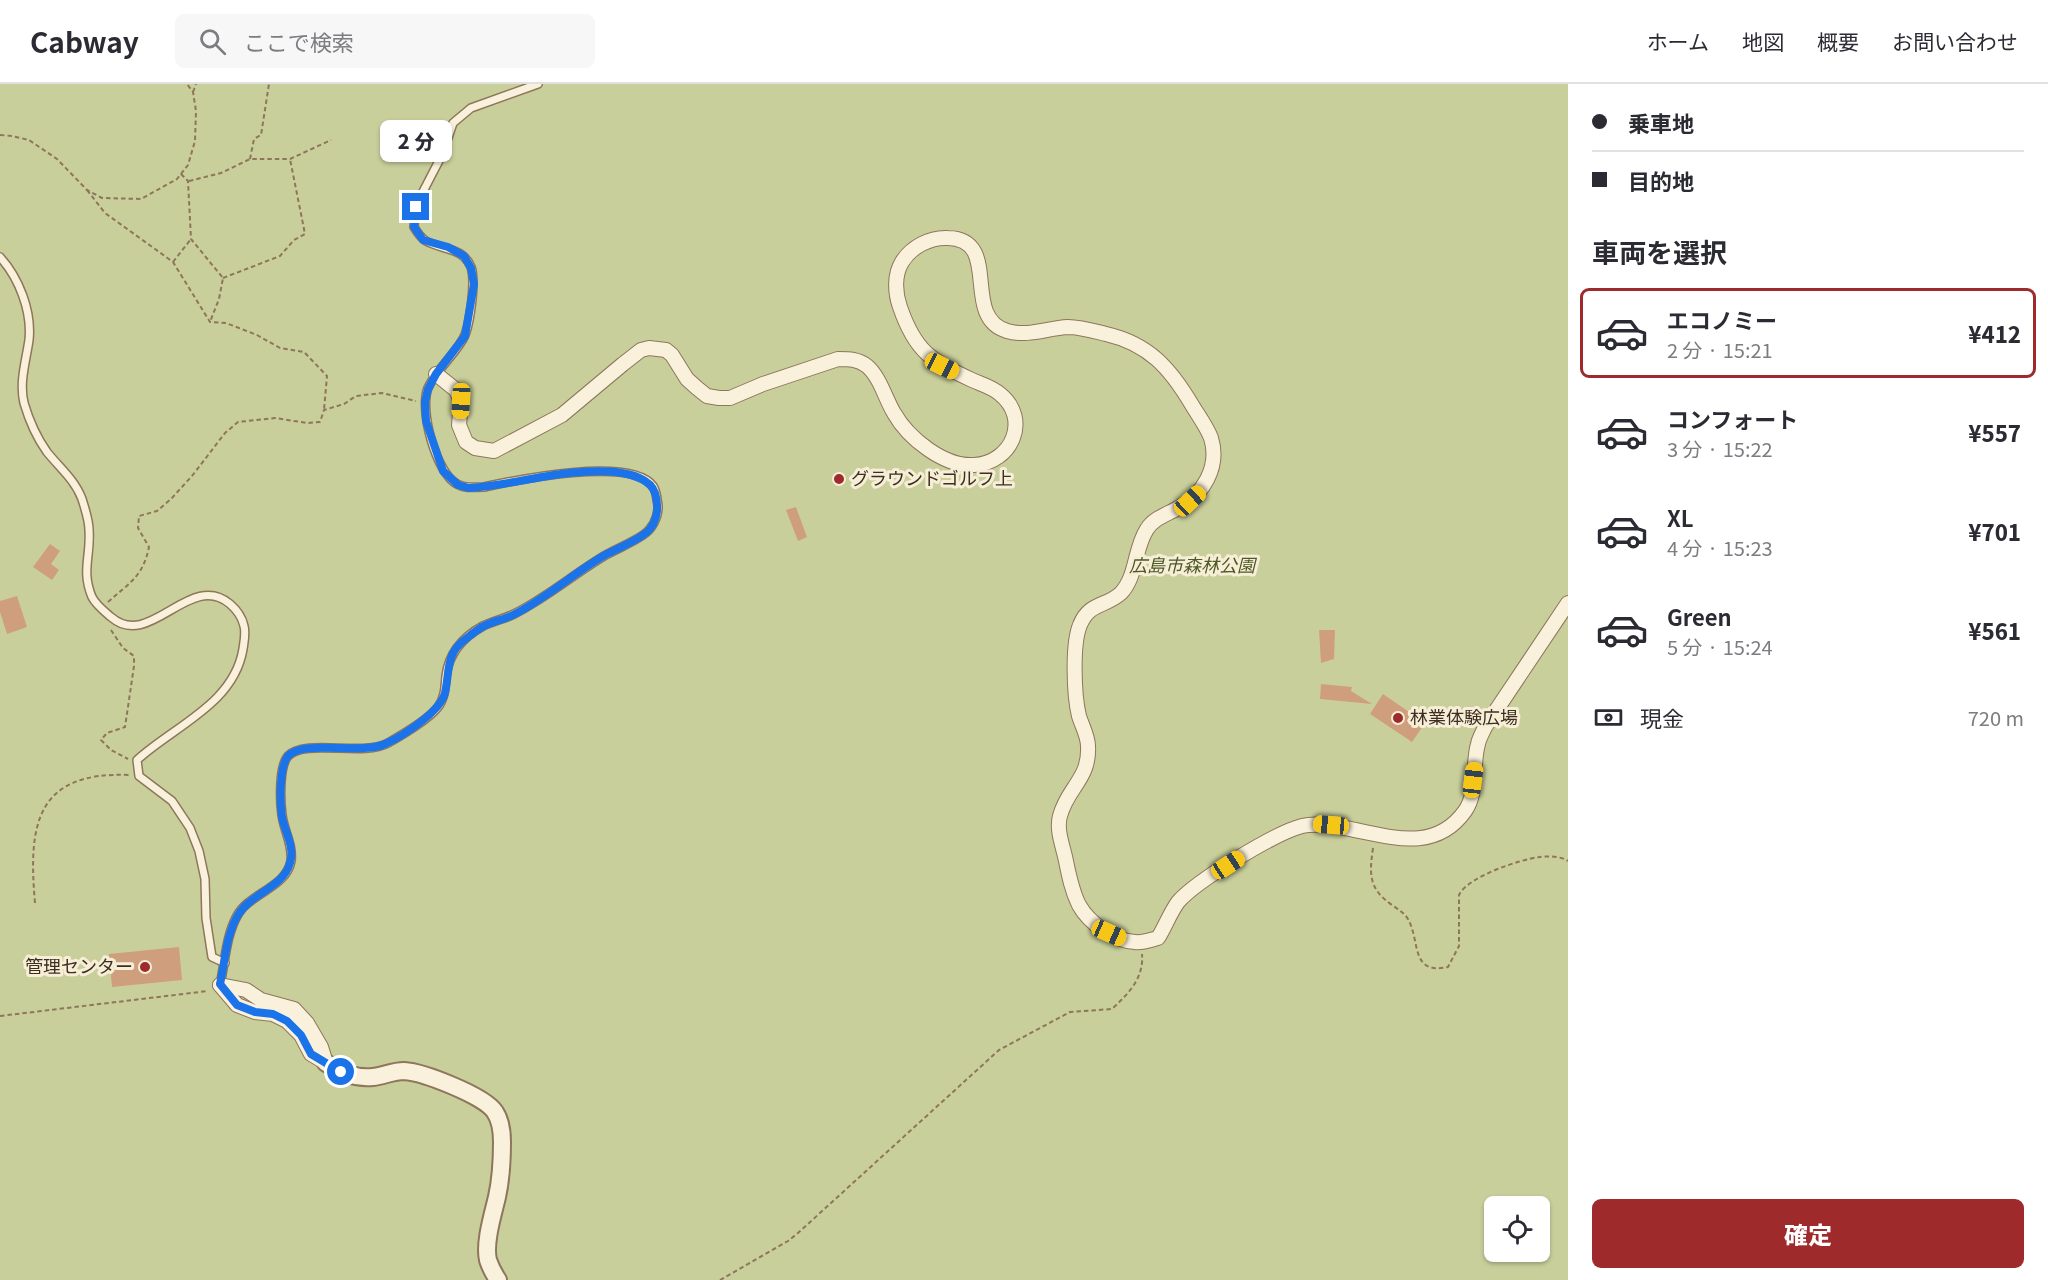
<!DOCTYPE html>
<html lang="ja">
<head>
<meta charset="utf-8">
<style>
  :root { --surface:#fff; --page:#f7f7f7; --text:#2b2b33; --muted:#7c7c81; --line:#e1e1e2; --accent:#9e2a2b }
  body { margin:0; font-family:Georgia,"Noto Sans JP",serif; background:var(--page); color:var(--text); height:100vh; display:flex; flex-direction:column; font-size:22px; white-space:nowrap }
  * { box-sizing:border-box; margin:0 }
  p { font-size:20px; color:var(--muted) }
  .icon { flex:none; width:33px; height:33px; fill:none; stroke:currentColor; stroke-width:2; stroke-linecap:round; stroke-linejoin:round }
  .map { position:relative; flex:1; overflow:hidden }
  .drawer { display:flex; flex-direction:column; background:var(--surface); width:480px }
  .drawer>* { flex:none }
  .hud { display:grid; align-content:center; height:132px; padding:0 24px; background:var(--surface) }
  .buttons { position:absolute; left:1484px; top:1112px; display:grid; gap:12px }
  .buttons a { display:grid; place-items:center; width:66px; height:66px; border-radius:9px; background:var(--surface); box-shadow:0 2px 4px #0004; font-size:30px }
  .end { position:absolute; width:27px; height:27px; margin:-14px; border:8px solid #1a73e8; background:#fff; box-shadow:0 0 0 3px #fff }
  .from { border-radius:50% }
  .bubble { position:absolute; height:42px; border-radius:9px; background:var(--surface); box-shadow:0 2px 4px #0004; font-size:20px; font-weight:800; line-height:42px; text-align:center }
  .car { position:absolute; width:18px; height:36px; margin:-18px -9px; border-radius:8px; box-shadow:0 0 4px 2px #0007; background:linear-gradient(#f5c518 24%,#345 0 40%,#f5c518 0 76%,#345 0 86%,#f5c518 0) }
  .hud b { display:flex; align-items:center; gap:21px; height:57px; font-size:22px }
  .hud b+b { border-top:2px solid var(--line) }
  .hud i { width:15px; height:15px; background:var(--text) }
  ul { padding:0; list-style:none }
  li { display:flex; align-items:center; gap:18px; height:90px; margin:0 12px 9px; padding:0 12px; border:3px solid transparent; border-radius:9px }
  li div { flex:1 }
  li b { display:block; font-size:22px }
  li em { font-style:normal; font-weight:800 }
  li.active { border-color:var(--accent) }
  li>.icon { width:54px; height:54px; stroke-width:1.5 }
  h2 { padding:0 24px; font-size:27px; line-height:72px }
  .pay { display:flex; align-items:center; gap:15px; height:66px; padding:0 24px; font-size:22px }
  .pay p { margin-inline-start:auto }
  .button { display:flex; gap:12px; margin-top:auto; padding:12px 24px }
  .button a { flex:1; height:69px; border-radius:9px; background:var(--accent); color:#fff; font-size:24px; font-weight:800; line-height:69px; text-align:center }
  header { display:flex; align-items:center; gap:36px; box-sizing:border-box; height:84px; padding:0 30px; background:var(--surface); border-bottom:2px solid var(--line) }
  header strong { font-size:28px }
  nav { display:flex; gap:33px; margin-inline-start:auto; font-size:21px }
  .search { width:420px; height:54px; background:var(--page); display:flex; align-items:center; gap:15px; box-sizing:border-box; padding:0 21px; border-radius:9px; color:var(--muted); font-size:22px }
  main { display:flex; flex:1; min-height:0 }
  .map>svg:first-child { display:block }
  .green { fill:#c9cf9b; fill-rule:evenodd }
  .building { fill:#cf9f7d }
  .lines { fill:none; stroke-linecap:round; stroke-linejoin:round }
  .service-casing { stroke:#8d765c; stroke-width:10 }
  .minor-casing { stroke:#8d765c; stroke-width:16 }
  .tertiary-casing { stroke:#8d765c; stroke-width:20 }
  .path { stroke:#8d765c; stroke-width:2; stroke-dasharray:4.5 3; stroke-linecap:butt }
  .service { stroke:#faf1dc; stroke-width:7 }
  .minor { stroke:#faf1dc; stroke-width:14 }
  .tertiary { stroke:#faf1dc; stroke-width:16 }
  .route { stroke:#1a73e8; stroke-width:8 }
  .poi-dot { fill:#9e2a2b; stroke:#f7eed8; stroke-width:2 }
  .labels { text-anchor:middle; stroke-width:6; stroke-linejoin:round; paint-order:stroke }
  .poi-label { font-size:18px; fill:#3d2e20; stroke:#f7eed8; text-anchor:start }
  .park-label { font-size:18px; font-style:italic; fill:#4d5a26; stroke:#f7eed8 }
</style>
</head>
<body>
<header>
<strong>Cabway</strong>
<div class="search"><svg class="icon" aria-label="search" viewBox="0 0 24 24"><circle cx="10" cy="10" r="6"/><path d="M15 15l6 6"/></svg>ここで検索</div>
<nav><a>ホーム</a><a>地図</a><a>概要</a><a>お問い合わせ</a></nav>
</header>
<main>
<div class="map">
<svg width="1568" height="1196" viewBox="0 0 1568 1196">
  <rect width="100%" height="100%" fill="#f0e4c8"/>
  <!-- green -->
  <path class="green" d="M0 0H1568V1196H0ZM1494 1122H1539V1167H1494Z"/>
  <!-- building -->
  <g class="building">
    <path d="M796 423 807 453 798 457 786 426Z"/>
    <path d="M50 460 60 467 51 480 59 486 52 496 33 483Z"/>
    <path d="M17 512 27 543 7 550 0 528V517Z"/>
    <path d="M1319 546H1335L1334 575 1321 579Z"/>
    <path d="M1321 600 1352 603 1351 607 1372 620 1320 615Z"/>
    <path d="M1383 610 1425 639 1412 658 1370 630Z"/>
    <path d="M179 863 182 896 112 903 109 870Z"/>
  </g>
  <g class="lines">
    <!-- service casing -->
    <g class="service-casing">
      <g id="service">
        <path d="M0 173C19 194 32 227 29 256 26 277 19 298 24 319 29 336 37 354 47 368 59 383 75 396 82 415 85 425 89 436 89 446 91 472 81 487 92 513 96 521 104 527 111 533 150 567 190 486 230 520 237 526 242 533 244 542 246 549 244 558 243 565 234 620 174 642 137 676L139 692 172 717 190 744 199 767 205 795 206 834 212 873 225 879"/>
        <path d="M220 901C225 878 226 852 237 832 249 809 286 804 291 777 293 760 284 747 282 731 280 717 279 682 288 672 305 654 363 673 388 659 402 651 429 635 438 623 445 614 445 603 446 592 449 568 463 553 483 542 493 537 504 535 514 530 546 514 574 490 604 472 617 464 640 456 649 446 656 438 660 426 657 416 657 412 655 405 653 402 631 372 516 396 484 403 475 403 465 405 457 400 436 389 419 326 428 304 436 285 458 268 465 251 470 238 476 197 471 183 463 163 442 166 426 157 421 154 417 148 414 143L415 123 442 71 453 39 471 24 538 0"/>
      </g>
    </g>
    <!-- minor casing -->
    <g class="minor-casing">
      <g id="minor">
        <path d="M436 290 456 306 461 317 459 341 466 358 475 364 494 367 562 331 623 280 641 266 649 264 666 266 672 271 687 295 697 304 707 312 719 314H730L763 300 838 275C849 275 858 275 867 282 880 293 885 314 894 329 908 354 944 383 974 381 1012 379 1031 335 1000 310 992 303 981 300 972 296 931 277 915 267 900 223 895 209 894 191 902 178 911 163 930 153 948 154 1003 155 960 233 1007 247 1028 253 1047 244 1068 243 1080 243 1094 247 1106 250 1149 260 1170 284 1192 321 1198 331 1207 343 1211 354 1220 383 1203 411 1178 424 1166 431 1154 434 1147 445 1134 465 1137 492 1121 509 1106 523 1089 518 1080 541 1072 560 1074 612 1079 632 1082 642 1088 652 1088 662 1090 695 1067 704 1060 732 1056 746 1063 762 1066 777 1069 792 1072 807 1079 821 1089 839 1114 857 1135 858 1143 859 1150 856 1158 854 1165 843 1170 829 1178 818 1196 797 1275 749 1302 742 1314 739 1327 741 1339 743 1384 750 1433 772 1465 727 1478 709 1472 680 1478 660 1479 654 1483 648 1485 643L1568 519"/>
        <path d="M220 901 246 906 261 916 294 925 307 939 321 963 326 979"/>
        <path d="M220 901 237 921 255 928 273 930 287 937 301 951 311 970 326 979"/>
      </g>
    </g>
    <!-- tertiary casing -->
    <g class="tertiary-casing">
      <path id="tertiary" d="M326 979C341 988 355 995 373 993 383 992 393 987 404 987 423 988 485 1012 495 1028 501 1037 502 1047 502 1058 502 1077 501 1095 497 1113 493 1130 484 1159 488 1176 490 1182 494 1190 498 1196"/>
    </g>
    <!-- path -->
    <g class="path">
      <path d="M193 8 196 0"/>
      <path d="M0 51 12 52 29 56 57 75 87 106 102 114 141 115 177 95 188 81 195 57 196 27 193 8 187 0"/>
      <path d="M250 75 254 55 261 51 269 0"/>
      <path d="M181 90 188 97 191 155 223 194 219 215 210 238"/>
      <path d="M189 97 221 89 250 75H290L331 56"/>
      <path d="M87 106 105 129 173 178 210 238 226 239 257 251 280 264 304 268 327 292 324 326"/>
      <path d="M173 178 191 155"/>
      <path d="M223 194 280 172 294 156 305 150 290 75"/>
      <path d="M108 518C129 499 143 493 149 463L138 444 139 432 157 427 171 415 192 392 225 349 238 338 275 334 307 339 320 338 324 326 344 320 356 312 382 309 416 317"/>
      <path d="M111 546 123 564 134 572V582L125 643 107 649 101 656 111 666 128 675"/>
      <path d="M1373 764C1369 791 1369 805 1392 821 1399 826 1406 830 1409 837 1420 859 1411 891 1448 883L1459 862V811C1467 793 1521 775 1540 773 1549 772 1560 772 1568 777"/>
      <path d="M35 819C28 740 36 687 130 691"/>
      <path d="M0 932 208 907"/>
      <path d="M720 1196 788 1157 798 1149 999 966 1070 928 1112 925C1129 909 1144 894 1142 870"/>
    </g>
    <!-- service -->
    <use href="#service" class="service"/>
    <!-- minor -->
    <use href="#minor" class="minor"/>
    <!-- tertiary -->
    <use href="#tertiary" class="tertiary"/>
  </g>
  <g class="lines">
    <!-- route -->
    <path class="route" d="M341 988 311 970 301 951 287 937 273 930 255 928 237 921 220 900C225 878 226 851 238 831 251 809 283 804 290 779 295 763 285 748 282 733 280 719 279 683 288 672 303 655 361 671 385 660 403 652 440 628 445 609 450 587 445 569 467 554 472 550 477 546 482 543 492 537 503 536 513 531 545 515 574 489 605 471 618 464 635 458 647 448 658 438 659 422 655 409 650 394 630 390 616 388 566 383 518 401 469 404L458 401 443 387 426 337 425 318 428 305 436 290 465 252 474 200 471 184 464 172 448 163 423 156 414 143 416 123"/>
  </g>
  <!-- markers -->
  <g class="poi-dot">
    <circle cx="839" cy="395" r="6"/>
    <circle cx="1398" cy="634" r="6"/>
    <circle cx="145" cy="883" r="6"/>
  </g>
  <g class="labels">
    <!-- poi labels -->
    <g class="poi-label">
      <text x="851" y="401">グラウンドゴルフ上</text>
      <text x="1410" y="640">林業体験広場</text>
      <text x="133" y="889" text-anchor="end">管理センター</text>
    </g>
    <!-- park labels -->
    <g class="park-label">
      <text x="1192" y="488">広島市森林公園</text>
    </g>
  </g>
</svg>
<div class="buttons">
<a><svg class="icon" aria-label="locate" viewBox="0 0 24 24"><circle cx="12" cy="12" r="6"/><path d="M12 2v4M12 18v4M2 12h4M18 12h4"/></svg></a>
</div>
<i class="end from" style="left:341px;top:988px"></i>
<i class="end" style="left:416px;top:123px"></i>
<div class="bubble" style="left:380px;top:36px;width:72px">2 分</div>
<i class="car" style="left:942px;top:282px;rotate:116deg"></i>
<i class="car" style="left:461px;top:317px;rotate:183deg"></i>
<i class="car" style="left:1190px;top:417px;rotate:47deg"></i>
<i class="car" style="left:1473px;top:696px;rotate:7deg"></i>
<i class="car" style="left:1331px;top:741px;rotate:275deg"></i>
<i class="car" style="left:1228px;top:781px;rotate:57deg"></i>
<i class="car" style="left:1109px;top:849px;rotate:114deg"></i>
</div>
<section class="drawer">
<div class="hud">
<b><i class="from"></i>乗車地</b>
<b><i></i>目的地</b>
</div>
<h2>車両を選択</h2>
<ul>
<li class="active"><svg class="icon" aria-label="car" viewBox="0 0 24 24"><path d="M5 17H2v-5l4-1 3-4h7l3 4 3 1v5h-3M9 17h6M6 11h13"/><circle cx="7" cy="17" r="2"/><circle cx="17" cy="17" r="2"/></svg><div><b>エコノミー</b><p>2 分 · 15:21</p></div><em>¥412</em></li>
<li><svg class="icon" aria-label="car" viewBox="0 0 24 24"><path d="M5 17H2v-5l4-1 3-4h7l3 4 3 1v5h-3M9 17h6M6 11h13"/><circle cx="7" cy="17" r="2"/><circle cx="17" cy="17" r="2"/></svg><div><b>コンフォート</b><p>3 分 · 15:22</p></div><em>¥557</em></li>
<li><svg class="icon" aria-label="car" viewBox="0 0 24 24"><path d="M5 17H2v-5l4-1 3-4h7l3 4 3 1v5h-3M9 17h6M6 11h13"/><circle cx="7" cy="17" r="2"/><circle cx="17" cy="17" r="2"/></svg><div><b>XL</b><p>4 分 · 15:23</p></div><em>¥701</em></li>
<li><svg class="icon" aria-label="car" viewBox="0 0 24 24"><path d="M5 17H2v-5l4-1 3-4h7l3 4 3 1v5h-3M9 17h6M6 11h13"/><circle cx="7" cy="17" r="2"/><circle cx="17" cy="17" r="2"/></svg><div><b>Green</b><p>5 分 · 15:24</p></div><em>¥561</em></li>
</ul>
<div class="pay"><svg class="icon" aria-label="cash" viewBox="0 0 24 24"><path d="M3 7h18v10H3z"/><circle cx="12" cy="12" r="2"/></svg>現金<p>720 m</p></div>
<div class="button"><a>確定</a></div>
</section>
</main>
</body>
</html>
